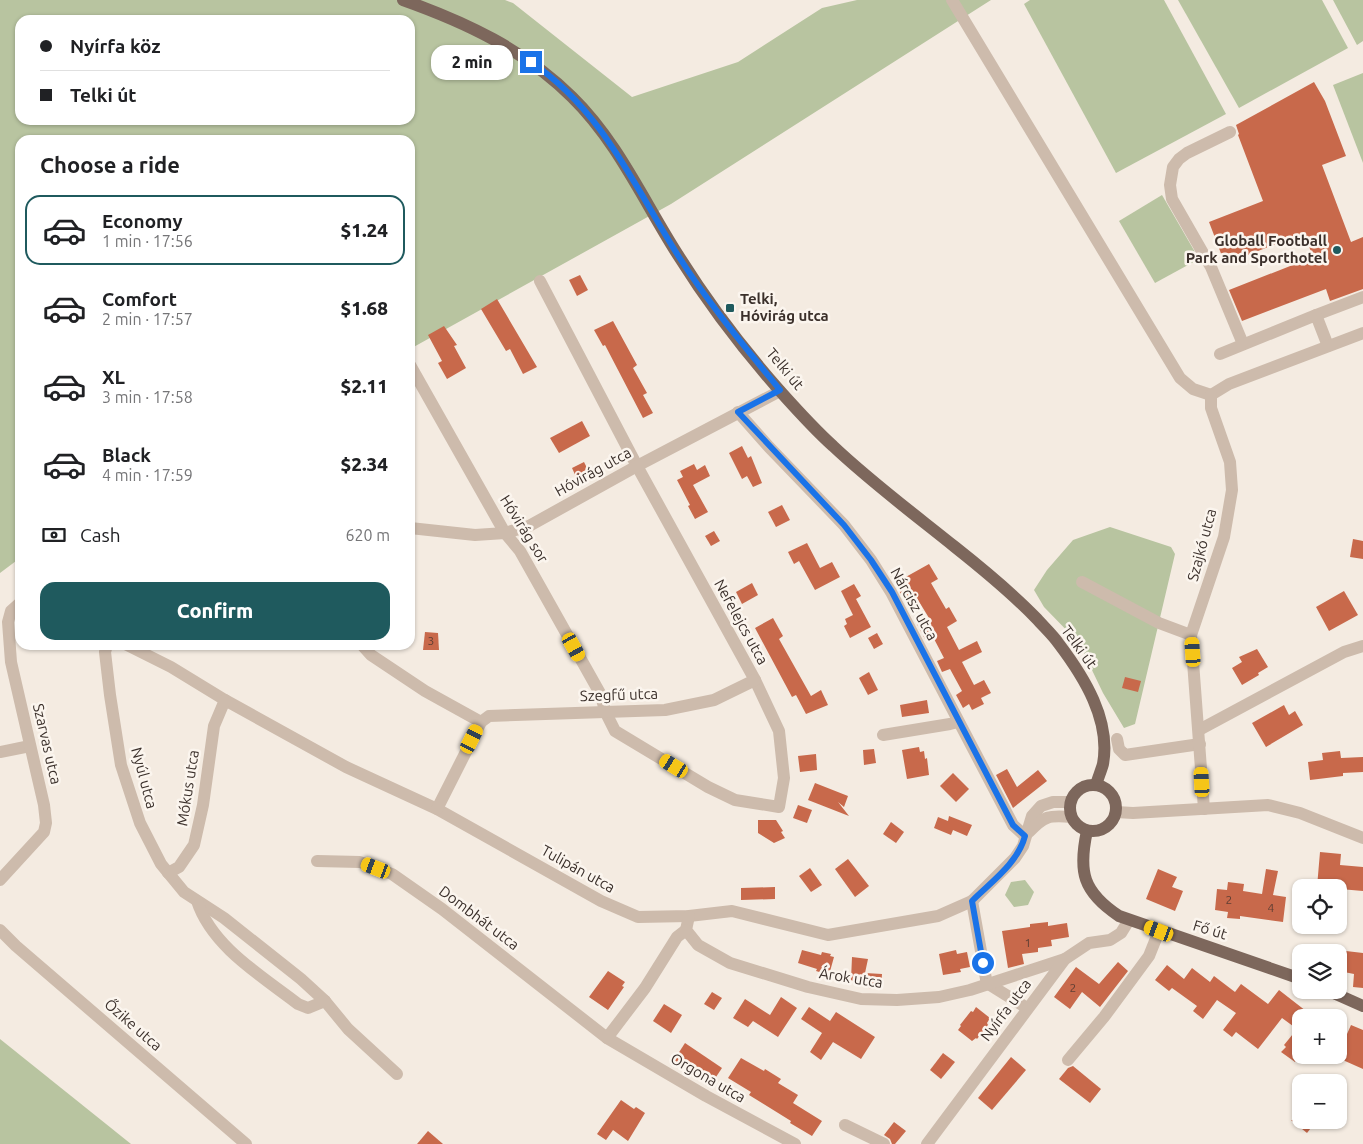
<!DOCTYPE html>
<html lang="en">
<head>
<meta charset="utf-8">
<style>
  :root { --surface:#fff; --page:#f6f6f6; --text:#202124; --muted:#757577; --line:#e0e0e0; --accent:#1f5a5e }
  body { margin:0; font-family:Ubuntu,sans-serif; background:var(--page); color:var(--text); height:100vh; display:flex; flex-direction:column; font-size:19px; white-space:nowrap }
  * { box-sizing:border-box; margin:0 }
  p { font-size:16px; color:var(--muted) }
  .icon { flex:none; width:28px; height:28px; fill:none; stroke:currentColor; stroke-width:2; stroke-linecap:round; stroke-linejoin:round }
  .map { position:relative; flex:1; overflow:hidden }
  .sheet { position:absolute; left:15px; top:135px; width:400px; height:515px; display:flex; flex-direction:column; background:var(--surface); border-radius:15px; box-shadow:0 1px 4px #0004 }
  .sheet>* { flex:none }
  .banner { position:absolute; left:15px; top:15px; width:400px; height:110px; border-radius:15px; box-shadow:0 1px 4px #0004; display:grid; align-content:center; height:110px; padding:0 25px; background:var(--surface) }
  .tools { position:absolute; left:1292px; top:879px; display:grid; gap:10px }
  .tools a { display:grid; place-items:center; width:55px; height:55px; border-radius:10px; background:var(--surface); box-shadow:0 1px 4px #0004; font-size:25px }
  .end { position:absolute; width:22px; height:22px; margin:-11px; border:6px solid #1a73e8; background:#fff; box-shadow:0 0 0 2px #fff }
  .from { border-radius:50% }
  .bubble { position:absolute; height:35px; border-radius:15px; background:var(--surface); box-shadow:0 1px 4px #0004; font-size:16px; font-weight:800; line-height:35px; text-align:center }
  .car { position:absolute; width:15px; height:30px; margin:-15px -8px; border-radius:6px; box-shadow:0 0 4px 1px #0007; background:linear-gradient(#f5c518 24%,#345 0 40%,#f5c518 0 76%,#345 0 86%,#f5c518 0) }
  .banner b { display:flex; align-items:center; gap:18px; height:48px; font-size:19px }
  .banner b+b { border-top:1px solid var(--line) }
  .banner i { width:12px; height:12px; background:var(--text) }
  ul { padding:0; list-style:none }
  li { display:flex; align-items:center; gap:15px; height:70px; margin:0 10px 8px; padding:0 15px; border:2px solid transparent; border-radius:15px }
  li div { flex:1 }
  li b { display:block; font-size:19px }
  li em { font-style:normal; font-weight:800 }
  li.active { border-color:var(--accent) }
  li>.icon { width:45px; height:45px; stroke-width:1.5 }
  h2 { padding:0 25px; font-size:22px; line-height:60px }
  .pay { display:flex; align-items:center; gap:12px; height:55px; padding:0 25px; font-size:19px }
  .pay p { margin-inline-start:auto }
  .button { display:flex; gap:10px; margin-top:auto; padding:10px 25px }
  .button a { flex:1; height:58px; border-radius:15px; background:var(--accent); color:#fff; font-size:20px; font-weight:800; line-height:58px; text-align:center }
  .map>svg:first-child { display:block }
  .green { fill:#b8c4a0; fill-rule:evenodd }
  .building { fill:#c8694b }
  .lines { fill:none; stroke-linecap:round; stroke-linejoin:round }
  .minor { stroke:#cdbbac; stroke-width:12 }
  .major { stroke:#7d675c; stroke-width:12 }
  .route { stroke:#1a73e8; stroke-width:6 }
  .poi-dot { fill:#1f5a5e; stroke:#fbf5ee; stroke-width:2 }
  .labels { text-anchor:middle; stroke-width:5; stroke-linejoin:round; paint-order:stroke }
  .number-label { font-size:12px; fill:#5e3e33 }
  .poi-label { font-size:15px; font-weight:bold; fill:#3b302b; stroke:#fbf5ee; text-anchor:end }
  .street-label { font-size:15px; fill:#3b302b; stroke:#fbf5ee }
</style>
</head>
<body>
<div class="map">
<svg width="1363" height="1144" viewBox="0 0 1363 1144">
  <rect width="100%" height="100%" fill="#f4ebe1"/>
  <!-- green -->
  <g class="green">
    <path d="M0 0H505L513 3 632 97 738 62 822 8 857 0H991L671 204 410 349V140H20V558L0 573ZM20 20H410V120H20Z"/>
    <path d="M1030 0H1164L1226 114 1116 173 1024 4Z"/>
    <path d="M1178 0H1322L1348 48 1239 108Z"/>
    <path d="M1333 0H1363V41L1357 45Z"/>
    <path d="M1363 73V163L1333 85Z"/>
    <path d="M1162 195 1199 259 1155 283 1119 221Z"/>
    <path d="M1110 527 1171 547 1175 554 1135 724 1124 728 1103 693 1079 643 1044 607 1034 590 1047 570 1073 540Z"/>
    <path d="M1025 880 1034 892 1028 905 1014 907 1005 895 1011 882Z"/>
    <path d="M0 1039 131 1144H0Z"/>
  </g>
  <!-- building -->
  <g class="building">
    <path d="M1314 82 1325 101 1346 156 1322 165 1351 242 1363 237V289L1330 301 1326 289 1242 321 1229 290 1313 257 1304 233 1225 264 1209 222 1263 201 1238 135 1239 134 1236 125Z"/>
    <path d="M580 275 588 290 577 296 569 280Z"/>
    <path d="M497 299 537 367 523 374 510 349 506 351 481 309Z"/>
    <path d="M613 321 637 365 633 368 647 393 643 395 653 413 643 418 605 345 603 346 594 330Z"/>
    <path d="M444 326 457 345 454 346 466 368 447 379 438 363 442 361 428 335Z"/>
    <path d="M582 421 590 436 559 453 550 438Z"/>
    <path d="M742 446 748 458 751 456 762 483 753 487 747 476 742 479 729 453Z"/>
    <path d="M584 462 589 472 577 479 572 468Z"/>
    <path d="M694 464 697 470 705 465 710 476 693 485 708 512 695 519 688 506 690 505 677 480 683 477 680 471Z"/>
    <path d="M782 505 790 520 776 527 768 512Z"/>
    <path d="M714 531 720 541 711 546 705 536Z"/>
    <path d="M1353 539 1363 541V559L1350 557Z"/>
    <path d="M807 543 820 568 832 562 840 577 815 590 799 561 794 564 788 552Z"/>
    <path d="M929 564 938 579 931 583 946 609 949 607 957 621 947 627 959 650 977 641 982 652 962 662 974 685 984 680 991 693 981 698 984 704 972 710 969 704 963 708 956 695 962 691 950 669 942 672 937 661 944 658 932 635 925 639 917 624 929 618 915 595 905 601 895 583Z"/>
    <path d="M752 583 758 595 742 604 736 592Z"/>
    <path d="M854 584 861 596 856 599 871 627 850 638 844 626 847 624 845 619 853 615 841 591Z"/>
    <path d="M1344 591 1358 615 1329 631 1316 607Z"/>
    <path d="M773 618 783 636 779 639 811 696 821 690 828 705 806 714 796 695 792 697 755 628Z"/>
    <path d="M425 632 438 633 439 650H423Z"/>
    <path d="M877 633 883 644 874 649 868 638Z"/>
    <path d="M1257 649 1268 667 1258 673 1259 675 1242 685 1232 668 1242 662 1239 657Z"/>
    <path d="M869 672 878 690 868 695 859 678Z"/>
    <path d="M1125 677 1141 681 1138 692 1122 688Z"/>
    <path d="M927 700 929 713 902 717 900 705Z"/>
    <path d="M1284 705 1289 715 1295 711 1303 725 1266 747 1252 723Z"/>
    <path d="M919 747 920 752 924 751 925 759 927 758 929 775 907 779 902 750Z"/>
    <path d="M874 749 876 763 864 765 863 750Z"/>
    <path d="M1340 751 1341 758 1363 757V772L1343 773V776L1310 780 1308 762 1323 760 1322 753Z"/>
    <path d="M816 754 817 770 800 772 798 756Z"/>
    <path d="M1007 769 1017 787 1038 770 1047 781 1013 808 996 775Z"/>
    <path d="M953 773 969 789 956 802 940 786Z"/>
    <path d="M815 783 848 796 844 807 838 802 849 816 808 800Z"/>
    <path d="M798 805 812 810 807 823 793 818Z"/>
    <path d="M949 816 972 825 967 836 953 830 951 835 934 828 938 817 948 821Z"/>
    <path d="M758 820H776L783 831 781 832 785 838 774 843 758 833Z"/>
    <path d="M891 822 904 832 896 843 883 834Z"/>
    <path d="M1320 852 1341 854 1340 865 1363 867V891L1317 887Z"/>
    <path d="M848 859 869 886 855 897 835 869Z"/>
    <path d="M810 868 822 885 811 892 799 876Z"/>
    <path d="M1158 869 1177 877 1172 887 1183 891 1175 911 1146 899Z"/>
    <path d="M1266 869 1278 871 1273 895 1286 897 1283 922 1240 916V919L1227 918 1228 912 1215 910 1217 889 1227 890 1228 882 1244 884 1243 891 1262 894Z"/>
    <path d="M775 887V899L741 900V888Z"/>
    <path d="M1048 922V926L1067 923 1069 937 1051 940 1052 946 1038 948V952L1022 954 1024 964 1008 968 1002 931 1030 927V924Z"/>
    <path d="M802 950 821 955 822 952 831 954 830 956 834 957 829 975 816 971 817 969 798 963Z"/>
    <path d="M956 950 957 954 967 952 970 967 960 969 961 972 943 975 939 954Z"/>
    <path d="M1346 951 1363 953V988L1353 987 1354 974 1344 972Z"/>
    <path d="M852 957 868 959 865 973 882 974 881 989H871L851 980Z"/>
    <path d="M1118 962 1128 971 1100 1007 1082 992 1070 1009 1054 997 1076 967 1099 984Z"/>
    <path d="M1167 965 1184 979 1192 968 1210 982 1214 976 1235 992 1241 984 1268 1004 1279 990 1315 1018H1301V1053L1295 1062 1281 1052 1286 1047 1284 1045 1297 1029 1282 1018 1258 1049 1236 1032 1232 1037 1223 1030 1236 1013 1217 1000 1203 1019 1193 1011 1197 1006 1172 988 1169 991 1155 980Z"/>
    <path d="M608 971 625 982 622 986 624 987 608 1010 589 997Z"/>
    <path d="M712 992 722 998 714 1010 704 1004Z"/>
    <path d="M781 997 797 1008 778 1037 753 1021 748 1027 733 1018 745 999 770 1015Z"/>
    <path d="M664 1004 682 1015 671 1033 653 1021Z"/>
    <path d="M809 1007 830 1021 836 1012 875 1037 861 1059 833 1042 821 1060 810 1052 822 1033 801 1019Z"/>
    <path d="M976 1007 990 1018 987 1023 988 1025 977 1039 976 1038 972 1041 958 1030 961 1026 960 1025 971 1011 973 1012Z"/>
    <path d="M1351 1025 1363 1030V1069L1336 1057 1339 1055V1052Z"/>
    <path d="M685 1043 722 1068 712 1083 674 1060Z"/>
    <path d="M943 1053 955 1062 941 1079 930 1070Z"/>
    <path d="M1011 1057 1026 1070 992 1110 978 1098Z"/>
    <path d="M741 1058 764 1071 765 1069 781 1079 778 1083 798 1095 793 1103 822 1121 812 1136 790 1123 791 1121 749 1095 751 1092 728 1078Z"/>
    <path d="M1073 1066 1101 1089 1090 1103 1059 1079 1068 1068Z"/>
    <path d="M621 1100 634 1109 636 1107 645 1113 628 1141 613 1130 606 1140 597 1134Z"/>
    <path d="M1291 1120H1317L1307 1133Z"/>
    <path d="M894 1122 906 1131 895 1144H892L890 1139 884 1135Z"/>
    <path d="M428 1131 443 1144H417Z"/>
  </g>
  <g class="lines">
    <!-- minor -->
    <g class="minor">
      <path d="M952 0 1180 378 1193 389 1211 395"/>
      <path d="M1230 132 1187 153 1179 159 1173 167 1170 185 1172 199 1211 267 1243 344"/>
      <path d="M1316 315 1363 297"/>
      <path d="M1220 354 1316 315 1328 346"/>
      <path d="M410 365 505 533 520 551 601 695 605 711 615 731 708 787 735 800 779 807 784 778 779 731 755 680 637 466 540 281"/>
      <path d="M1211 395 1229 384 1363 333"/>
      <path d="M738 412 769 447 844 525 871 560 891 592 1013 825 1025 836"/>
      <path d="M410 528 475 535 505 533 529 526 637 466 780 391"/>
      <path d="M1082 582 1159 623 1191 635"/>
      <path d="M107 645 105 652 110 695 121 765 140 823 161 864 184 892 224 918 301 979 325 1001 348 1029 397 1074"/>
      <path d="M127 645 171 667 225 700 346 767 437 809 601 901 638 917 689 916 732 911 828 935 938 916 972 901 1015 858 1023 846 1032 816 1041 806 1053 802H1070"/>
      <path d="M362 645 371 655 425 691 481 722"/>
      <path d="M1199 730 1344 652 1363 646"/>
      <path d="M883 735 950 724 958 722"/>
      <path d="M1117 739 1119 749 1125 755 1200 744"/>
      <path d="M0 752 30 746"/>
      <path d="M437 809 481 722 489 716 665 710 714 700 755 680"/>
      <path d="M1204 809 1191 635 1224 537 1232 490 1230 462 1211 408V395"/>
      <path d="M1116 812 1133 813 1268 805 1300 813 1363 838"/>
      <path d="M1029 832C1044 816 1049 815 1071 817"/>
      <path d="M317 861 360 862 392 874 442 909 607 1038 706 1096 795 1144"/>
      <path d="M168 873 179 867 194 845 203 805 214 726 225 700"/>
      <path d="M0 880 44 832 46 823 44 805 11 662 8 622 11 611 20 603"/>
      <path d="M197 901C212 947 262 976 298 1004L308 1008 325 1001"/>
      <path d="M972 901 986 979 990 985 1027 1008"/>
      <path d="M689 916 686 930 698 945 730 963 808 987 861 999 897 1000 939 997 970 990 1065 959"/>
      <path d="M0 930 16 946 246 1144"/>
      <path d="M607 1038 645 988 677 937 686 930"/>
      <path d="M1068 1060 1104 1017 1149 956 1159 931"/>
      <path d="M845 1125 884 1144"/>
      <path d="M927 1144 1065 959 1089 943 1110 940 1121 933 1129 920"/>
    </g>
    <!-- major -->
    <g class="major">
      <path d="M403 0C465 22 525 50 572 97 618 142 644 202 678 255 708 303 743 349 780 391 797 410 814 429 833 446 871 482 914 514 955 547 984 570 1012 593 1037 619 1044 627 1053 635 1059 644 1084 677 1111 720 1103 764 1101 771 1098 778 1096 785"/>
      <circle cx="1093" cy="808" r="23"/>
      <path d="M1087 831C1078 872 1083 892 1119 916L1301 979"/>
      <path d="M1327 990 1363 1006"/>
    </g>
  </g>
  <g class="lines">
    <!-- route -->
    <path class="route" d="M531 62C603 111 634 186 679 257 709 304 745 347 780 390L738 412 844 525 871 560 892 592 1013 825 1025 836C1018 863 991 882 972 901L983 963"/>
  </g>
  <!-- markers -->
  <g class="poi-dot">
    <circle cx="1337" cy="250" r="5"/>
    <rect x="725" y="303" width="10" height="10" rx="2.5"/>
  </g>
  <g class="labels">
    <!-- number labels -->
    <g class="number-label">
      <text x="431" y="645">3</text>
      <text x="1229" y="904">2</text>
      <text x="1271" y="912">4</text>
      <text x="1028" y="947">1</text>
      <text x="1073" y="992">2</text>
    </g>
    <!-- poi labels -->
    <g class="poi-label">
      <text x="1327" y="246">Globall Football<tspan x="1327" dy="17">Park and Sporthotel</tspan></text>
      <text x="740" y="304" text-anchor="start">Telki,<tspan x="740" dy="17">Hóvirág utca</tspan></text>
    </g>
    <!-- street labels -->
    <g class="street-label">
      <text transform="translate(785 369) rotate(50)" y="5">Telki út</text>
      <text transform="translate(593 472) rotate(-29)" y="5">Hóvirág utca</text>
      <text transform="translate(524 529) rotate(58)" y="5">Hóvirág sor</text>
      <text transform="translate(1202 545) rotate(-75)" y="5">Szajkó utca</text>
      <text transform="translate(914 604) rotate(61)" y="5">Nárcisz utca</text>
      <text transform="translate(741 622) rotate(61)" y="5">Nefelejcs utca</text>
      <text transform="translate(1079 647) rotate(54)" y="5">Telki út</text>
      <text transform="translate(619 695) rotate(-2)" y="5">Szegfű utca</text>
      <text transform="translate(47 744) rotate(77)" y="5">Szarvas utca</text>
      <text transform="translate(144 778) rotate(75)" y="5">Nyúl utca</text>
      <text transform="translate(188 788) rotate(-81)" y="5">Mókus utca</text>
      <text transform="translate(578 869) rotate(29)" y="5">Tulipán utca</text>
      <text transform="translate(479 918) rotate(37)" y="5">Dombhát utca</text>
      <text transform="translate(1210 930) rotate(17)" y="5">Fő út</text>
      <text transform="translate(851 978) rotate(9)" y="5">Árok utca</text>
      <text transform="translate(1006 1010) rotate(-53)" y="5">Nyírfa utca</text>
      <text transform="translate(133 1025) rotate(41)" y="5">Őzike utca</text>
      <text transform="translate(708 1078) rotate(30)" y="5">Orgona utca</text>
    </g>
  </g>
</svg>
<div class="tools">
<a><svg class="icon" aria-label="locate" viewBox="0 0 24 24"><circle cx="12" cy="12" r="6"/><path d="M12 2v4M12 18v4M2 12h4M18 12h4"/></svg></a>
<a><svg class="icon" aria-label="layers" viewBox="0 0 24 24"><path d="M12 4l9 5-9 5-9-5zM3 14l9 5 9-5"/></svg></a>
<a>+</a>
<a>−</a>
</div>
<i class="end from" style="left:983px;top:963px"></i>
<i class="end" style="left:531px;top:62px"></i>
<div class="bubble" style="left:431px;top:45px;width:82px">2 min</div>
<i class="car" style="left:574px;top:647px;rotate:151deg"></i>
<i class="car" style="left:1193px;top:652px;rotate:356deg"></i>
<i class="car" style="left:472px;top:739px;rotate:27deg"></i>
<i class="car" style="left:674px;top:766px;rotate:301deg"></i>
<i class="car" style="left:1202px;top:782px;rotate:357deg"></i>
<i class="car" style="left:376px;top:868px;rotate:291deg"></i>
<i class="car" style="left:1159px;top:931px;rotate:291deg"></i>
<div class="banner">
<b><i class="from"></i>Nyírfa köz</b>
<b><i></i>Telki út</b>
</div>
<section class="sheet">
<h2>Choose a ride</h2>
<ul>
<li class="active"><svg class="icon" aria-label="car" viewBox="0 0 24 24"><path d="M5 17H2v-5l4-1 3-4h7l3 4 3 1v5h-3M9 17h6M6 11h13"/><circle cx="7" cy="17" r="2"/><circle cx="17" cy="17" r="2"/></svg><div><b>Economy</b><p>1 min · 17:56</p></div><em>$1.24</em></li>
<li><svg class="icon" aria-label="car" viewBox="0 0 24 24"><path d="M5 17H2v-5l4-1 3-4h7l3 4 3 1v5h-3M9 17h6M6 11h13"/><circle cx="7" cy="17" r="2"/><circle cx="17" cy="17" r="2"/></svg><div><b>Comfort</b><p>2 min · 17:57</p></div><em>$1.68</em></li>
<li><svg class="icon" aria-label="car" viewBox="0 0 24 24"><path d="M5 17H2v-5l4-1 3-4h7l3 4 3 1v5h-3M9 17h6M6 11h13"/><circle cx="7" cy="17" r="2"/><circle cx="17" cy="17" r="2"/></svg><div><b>XL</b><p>3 min · 17:58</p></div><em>$2.11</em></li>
<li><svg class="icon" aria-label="car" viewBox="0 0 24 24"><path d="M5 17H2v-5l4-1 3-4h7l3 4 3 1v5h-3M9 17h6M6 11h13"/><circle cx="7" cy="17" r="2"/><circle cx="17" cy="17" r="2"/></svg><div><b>Black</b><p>4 min · 17:59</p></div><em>$2.34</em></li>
</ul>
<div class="pay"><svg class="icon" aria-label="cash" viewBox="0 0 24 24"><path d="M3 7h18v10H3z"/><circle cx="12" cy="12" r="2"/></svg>Cash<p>620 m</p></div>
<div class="button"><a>Confirm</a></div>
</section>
</div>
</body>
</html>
